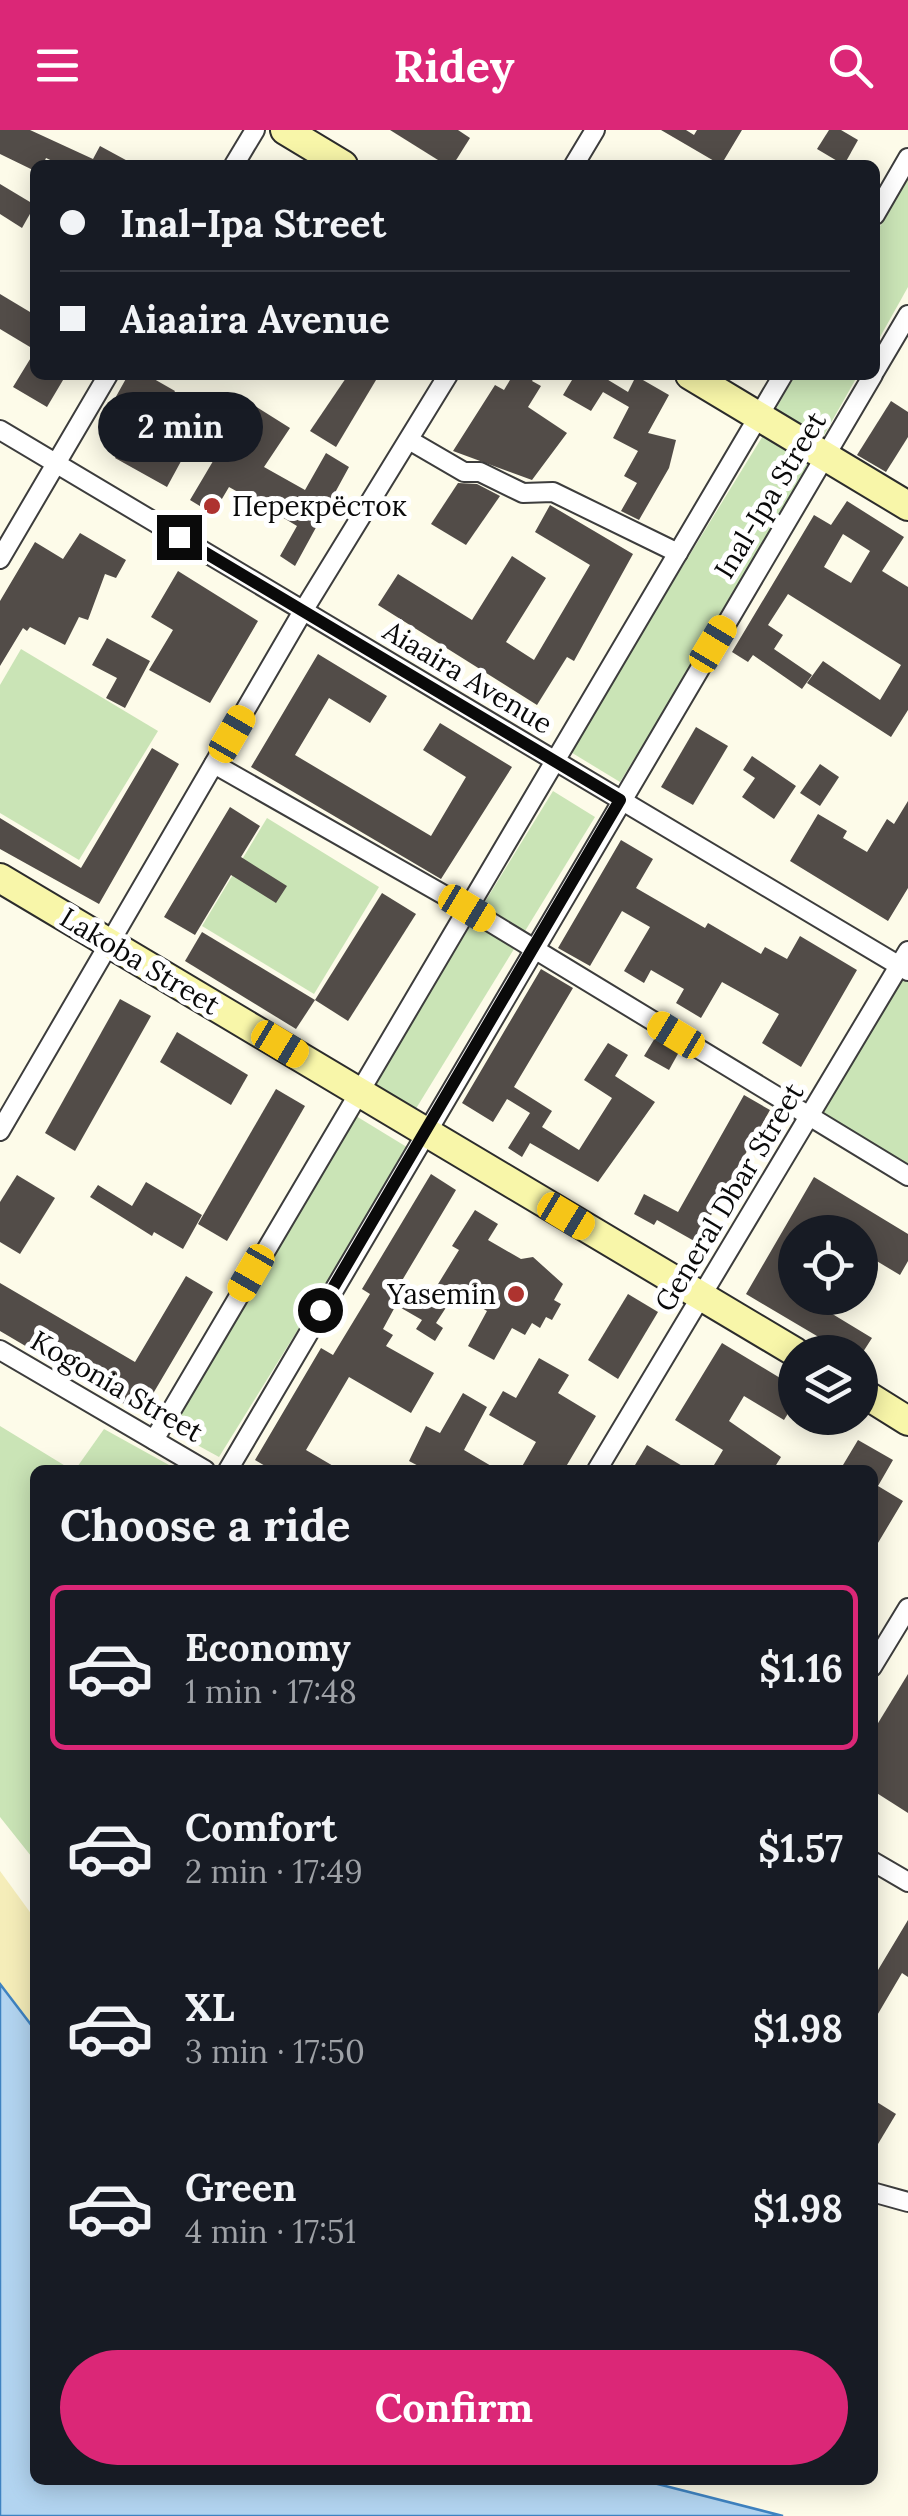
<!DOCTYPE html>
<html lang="en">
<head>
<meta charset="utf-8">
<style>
  :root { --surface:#171b24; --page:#20242c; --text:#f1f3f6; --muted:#9ea1a6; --line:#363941; --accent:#db2777 }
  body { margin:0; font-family:Lora,serif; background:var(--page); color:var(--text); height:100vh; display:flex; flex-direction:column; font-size:38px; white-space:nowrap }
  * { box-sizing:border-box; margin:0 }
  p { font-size:32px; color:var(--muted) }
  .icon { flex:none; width:55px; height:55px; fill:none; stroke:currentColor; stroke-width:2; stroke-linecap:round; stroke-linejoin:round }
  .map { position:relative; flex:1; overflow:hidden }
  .panel { position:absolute; left:30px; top:1335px; width:848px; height:1020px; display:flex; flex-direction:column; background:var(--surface); border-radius:15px; box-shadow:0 5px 25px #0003 }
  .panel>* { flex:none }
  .hud { position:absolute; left:30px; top:30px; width:850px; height:220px; border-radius:15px; box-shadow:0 5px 25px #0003; display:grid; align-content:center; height:220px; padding:0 30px; background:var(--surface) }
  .tools { position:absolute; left:778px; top:1085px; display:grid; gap:20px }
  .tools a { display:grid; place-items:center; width:100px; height:100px; border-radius:50%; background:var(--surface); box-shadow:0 5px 25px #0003; font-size:50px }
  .end { position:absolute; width:45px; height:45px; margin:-22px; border:12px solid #0a0a0a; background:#fff; box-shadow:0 0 0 5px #fff }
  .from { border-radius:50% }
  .bubble { position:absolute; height:70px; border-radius:35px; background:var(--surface); box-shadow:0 5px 25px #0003; font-size:32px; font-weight:800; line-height:70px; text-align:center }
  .car { position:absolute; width:30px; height:60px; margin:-30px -15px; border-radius:12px; box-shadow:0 0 8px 2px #0007; background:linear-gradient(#f5c518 24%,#345 0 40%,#f5c518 0 76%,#345 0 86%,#f5c518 0) }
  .hud b { display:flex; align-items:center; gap:35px; height:95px; font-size:38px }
  .hud b+b { border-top:2px solid var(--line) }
  .hud i { width:25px; height:25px; background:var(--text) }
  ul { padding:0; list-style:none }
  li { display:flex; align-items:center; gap:30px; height:165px; margin:0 20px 15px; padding:0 10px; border:5px solid transparent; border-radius:15px }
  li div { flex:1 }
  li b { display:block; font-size:38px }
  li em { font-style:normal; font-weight:800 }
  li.current { border-color:var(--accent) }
  li>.icon { width:90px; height:90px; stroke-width:1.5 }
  h2 { padding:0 30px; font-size:45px; line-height:120px }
  .action { display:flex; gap:20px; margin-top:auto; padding:20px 30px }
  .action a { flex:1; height:115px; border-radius:60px; background:var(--accent); color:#fff; font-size:40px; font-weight:800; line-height:115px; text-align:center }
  header { display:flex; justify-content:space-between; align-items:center; height:130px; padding:0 30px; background:var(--accent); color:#fff; font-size:45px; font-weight:800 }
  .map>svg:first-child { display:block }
  .green { fill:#cae4b6 }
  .sand { fill:#f5edb9 }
  .water { fill:#b2d4f0; stroke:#3f83c1; stroke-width:2.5 }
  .building { fill:#524c48; fill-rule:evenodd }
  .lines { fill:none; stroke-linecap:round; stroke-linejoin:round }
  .minor-casing { stroke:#3d3d3d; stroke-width:22 }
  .secondary-casing { stroke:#2c2c2c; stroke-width:32 }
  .minor { stroke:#fff; stroke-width:18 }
  .secondary { stroke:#f8f6a9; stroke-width:28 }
  .route { stroke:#0a0a0a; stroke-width:12 }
  .poi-dot { fill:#ae332f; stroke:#fff; stroke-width:4 }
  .labels { text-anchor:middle; stroke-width:10; stroke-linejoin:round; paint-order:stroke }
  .street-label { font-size:28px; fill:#0a0a0a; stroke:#fff }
  .poi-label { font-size:28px; fill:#0a0a0a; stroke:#fff; text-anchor:start }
</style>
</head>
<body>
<header><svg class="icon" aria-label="menu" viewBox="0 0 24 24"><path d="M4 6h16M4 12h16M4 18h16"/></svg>Ridey<svg class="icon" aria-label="search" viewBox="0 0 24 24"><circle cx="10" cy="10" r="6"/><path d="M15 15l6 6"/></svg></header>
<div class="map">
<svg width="908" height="2386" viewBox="0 0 908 2386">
  <rect width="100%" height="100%" fill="#fdfbe9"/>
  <!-- green -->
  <g class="green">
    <path d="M908 47V157L875 216V105Z"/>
    <path d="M795 245H858L819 314 772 286Z"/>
    <path d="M764 304 815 335 620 652 569 621Z"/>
    <path d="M21 519 158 601 79 730 0 683V555Z"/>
    <path d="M553 661 595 687 409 990 367 964Z"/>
    <path d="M267 688 379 757 314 864 202 796Z"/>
    <path d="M904 847 908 849V1041L819 986Z"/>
    <path d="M356 986 410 1019 219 1327 168 1299Z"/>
    <path d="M0 1296 72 1340H35V1731L0 1687Z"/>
    <path d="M104 1299 178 1340H75Z"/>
  </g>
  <!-- sand -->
  <path class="sand" d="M0 1741 35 1789V1902L0 1856Z"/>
  <!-- water -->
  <path class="water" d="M0 1854 35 1900V2350H642L783 2386H0Z"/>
  <!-- building -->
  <g class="building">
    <path d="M0 0H30L93 29 100 16 135 35H61L46 28 43 35H35V41L0 24Z"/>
    <path d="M390 0H458L470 8 453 35H446Z"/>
    <path d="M661 0H686L694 5 697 0H742L721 35Z"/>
    <path d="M829 0H841L858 10 844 35 817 19Z"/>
    <path d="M0 54 35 75 22 98 0 84Z"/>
    <path d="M0 164 35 185V220L0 199Z"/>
    <path d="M35 221V245H66L47 277 13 257Z"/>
    <path d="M128 245H147L175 261 158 292 192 311 167 357 115 328 133 296 108 281Z"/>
    <path d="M348 245H379L336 317 310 301Z"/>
    <path d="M513 245H536L532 251 541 256 528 277 567 303 532 350 453 321 495 255 504 260Z"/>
    <path d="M575 245H600L628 262 636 246 669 265 648 303 676 310 669 338 639 390 621 381 637 353 624 346 638 321 613 308 629 277 603 262 591 281 563 265Z"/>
    <path d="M891 271 908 282V307L886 342 857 325Z"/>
    <path d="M255 276 290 298 264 337 305 360 326 323 349 337 295 436 280 426 297 396 287 390 229 357 213 384 190 370 222 316 227 319Z"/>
    <path d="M458 353 477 354 500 366 466 415 431 394Z"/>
    <path d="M847 371 904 407 882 441 908 457V580L891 607 807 553 823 531 880 570 901 535 788 464 768 495 783 505 774 519 812 545 802 559 753 525 748 532 732 522 814 385 831 395ZM843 404 870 421 851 453 824 437Z"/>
    <path d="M550 375 633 424 574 531 567 527 537 575 378 475 398 444 472 490 512 426 546 448 506 512 534 530 590 435 535 402Z"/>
    <path d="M80 403 126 430 116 448 105 444 88 490 79 487 65 515 30 497 27 501 23 498 0 536V471L35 412 63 429Z"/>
    <path d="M178 441 258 491 210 573 149 540 173 500 151 487Z"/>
    <path d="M107 508 150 531 125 578 106 568 117 548 92 535Z"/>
    <path d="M318 524 387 566 370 593 329 568 295 625 431 706 466 647 423 620 440 593 512 637 441 749 251 637Z"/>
    <path d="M696 597 728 616 693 675 661 657Z"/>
    <path d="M152 618 179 634 99 774 0 719V688L81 738Z"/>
    <path d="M752 626 796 656 774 689 742 667 755 648 743 640Z"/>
    <path d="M820 634 839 647 820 676 800 663Z"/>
    <path d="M908 671V758L888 791 790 731 818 684 847 701 843 708 867 722 887 689 894 694Z"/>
    <path d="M230 677 260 696 241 727 287 756 276 773 231 745 195 805 164 787Z"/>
    <path d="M621 710 653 729 636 758 705 798 708 793 761 824 765 817 787 829 800 806 857 840 801 937 762 913 779 884 722 852 701 888 676 873 684 859 651 840 644 853 624 841 650 797 622 781 590 836 558 818Z"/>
    <path d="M382 763 416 784 348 891 315 870Z"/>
    <path d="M202 802 315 870 296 899 185 831Z"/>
    <path d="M541 839 573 858 514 957 552 981 542 997 579 1020 612 968 584 950 608 913 628 925 615 946 655 972 598 1052 530 1013 522 1027 508 1018 530 983 507 969 493 992 462 973Z"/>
    <path d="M120 869 151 886 75 1021 45 1003Z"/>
    <path d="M177 902 248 945 231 975 160 932Z"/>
    <path d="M655 908 679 922 669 940 644 926Z"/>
    <path d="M276 959 305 976 227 1111 198 1094Z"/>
    <path d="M744 965 770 980 696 1112 657 1090 654 1095 634 1084 644 1064 678 1082Z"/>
    <path d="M431 1044 456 1060 397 1159 418 1172 421 1168 427 1172 459 1120 452 1116 475 1080 498 1094 488 1110 521 1129 533 1127 563 1154 554 1170 561 1174 552 1190 546 1187 540 1198 532 1193 525 1205 512 1198 494 1230 468 1216 487 1181 456 1162 436 1193 443 1198 435 1211 416 1199 422 1190 396 1175 383 1199 393 1205 386 1216 434 1243 411 1283 349 1247 306 1320 340 1340H272L255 1330 321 1218 333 1225 370 1164 362 1159Z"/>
    <path d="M17 1045 55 1068 20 1124 0 1112V1072Z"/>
    <path d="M814 1047 908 1104V1131L900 1145 860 1121V1102H795V1168H806L872 1208 863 1222H844L746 1164Z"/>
    <path d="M146 1052 202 1085 183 1119 154 1102 152 1106 90 1067 98 1055 132 1076Z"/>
    <path d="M186 1146 213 1162 141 1284 0 1201V1153L135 1232Z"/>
    <path d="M628 1164 658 1182 618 1249 588 1230Z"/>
    <path d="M722 1213 795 1257V1272L784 1290 744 1266 729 1291 781 1327 773 1340H711L723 1320 675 1290Z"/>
    <path d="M539 1228 569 1245 558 1263 596 1286 564 1340H520L536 1312 489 1285 503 1261 516 1268Z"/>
    <path d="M463 1263 487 1277 464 1320 498 1340H426L409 1331 426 1296 440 1303Z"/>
    <path d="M858 1310 893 1330 878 1356 903 1371 872 1423V1340H840Z"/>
    <path d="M647 1315 689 1340H632Z"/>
    <path d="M908 1544V1683L872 1660V1603Z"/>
    <path d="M908 1790V1847L902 1843 872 1894V1850Z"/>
    <path d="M872 1969 896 1984 872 2024Z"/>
  </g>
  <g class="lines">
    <!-- minor casing -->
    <g class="minor-casing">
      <g id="minor">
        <path d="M234 35 255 0"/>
        <path d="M574 35 595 0"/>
        <path d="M875 85 908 28"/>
        <path d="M875 241 908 185"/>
        <path d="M0 300 908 841"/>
        <path d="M409 310 464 342H480L523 363 553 362 678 423"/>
        <path d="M0 429 108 245"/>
        <path d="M214 634 467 778 908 1046"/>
        <path d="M0 1001 303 481 448 245"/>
        <path d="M0 1220 205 1340"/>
        <path d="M154 1310 783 245"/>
        <path d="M228 1340 873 245"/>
        <path d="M597 1340 908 821"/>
        <path d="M872 1537 908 1478"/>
        <path d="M872 1731 908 1752"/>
        <path d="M872 2062 908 2072"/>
      </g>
    </g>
    <!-- secondary casing -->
    <g class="secondary-casing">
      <g id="secondary">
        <path d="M285 0 343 35"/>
        <path d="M690 245 908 376"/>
        <path d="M0 748 795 1222"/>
        <path d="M860 1261 908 1291"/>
      </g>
    </g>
    <!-- minor -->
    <use href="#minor" class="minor"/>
    <!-- secondary -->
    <use href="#secondary" class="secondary"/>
  </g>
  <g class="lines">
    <!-- route -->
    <path class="route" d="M179 407 620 670 320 1180"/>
  </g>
  <!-- markers -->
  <g class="poi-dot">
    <circle cx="212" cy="376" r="10"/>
    <circle cx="516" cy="1164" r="10"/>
  </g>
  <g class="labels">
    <!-- street labels -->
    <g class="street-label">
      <text transform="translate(770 365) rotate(-59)" y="10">Inal-Ipa Street</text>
      <text transform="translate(468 547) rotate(31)" y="10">Aiaaira Avenue</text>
      <text transform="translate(140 831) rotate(31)" y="10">Lakoba Street</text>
      <text transform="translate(729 1067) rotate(-59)" y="10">General Dbar Street</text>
      <text transform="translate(117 1256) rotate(30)" y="10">Kogonia Street</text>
    </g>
    <!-- poi labels -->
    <g class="poi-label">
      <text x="232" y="386">Перекрёсток</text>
      <text x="496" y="1174" text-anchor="end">Yasemin</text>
    </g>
  </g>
</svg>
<div class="tools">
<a><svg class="icon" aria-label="locate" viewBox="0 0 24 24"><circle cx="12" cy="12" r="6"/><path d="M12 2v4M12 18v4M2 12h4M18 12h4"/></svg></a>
<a><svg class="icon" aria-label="layers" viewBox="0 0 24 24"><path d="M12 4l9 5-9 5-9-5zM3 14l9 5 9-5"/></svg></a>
</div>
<i class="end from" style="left:320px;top:1180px"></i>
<i class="end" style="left:179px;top:407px"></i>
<div class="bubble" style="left:98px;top:262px;width:165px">2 min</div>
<i class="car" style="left:713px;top:514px;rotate:31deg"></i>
<i class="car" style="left:232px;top:604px;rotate:30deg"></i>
<i class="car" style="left:467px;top:778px;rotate:121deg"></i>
<i class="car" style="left:676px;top:905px;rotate:301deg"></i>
<i class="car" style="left:280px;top:914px;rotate:121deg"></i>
<i class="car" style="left:566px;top:1086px;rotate:121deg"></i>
<i class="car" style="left:251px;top:1143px;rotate:210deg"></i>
<div class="hud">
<b><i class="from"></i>Inal-Ipa Street</b>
<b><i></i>Aiaaira Avenue</b>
</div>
<section class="panel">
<h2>Choose a ride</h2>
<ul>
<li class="current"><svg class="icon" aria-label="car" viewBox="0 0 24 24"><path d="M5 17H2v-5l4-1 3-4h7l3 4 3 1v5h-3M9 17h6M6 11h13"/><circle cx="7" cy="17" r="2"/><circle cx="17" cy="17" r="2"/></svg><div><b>Economy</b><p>1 min · 17:48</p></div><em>$1.16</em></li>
<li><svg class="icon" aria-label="car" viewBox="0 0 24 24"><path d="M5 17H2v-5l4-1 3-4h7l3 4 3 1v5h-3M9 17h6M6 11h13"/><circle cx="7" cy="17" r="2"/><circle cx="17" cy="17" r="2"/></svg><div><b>Comfort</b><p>2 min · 17:49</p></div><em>$1.57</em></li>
<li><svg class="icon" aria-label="car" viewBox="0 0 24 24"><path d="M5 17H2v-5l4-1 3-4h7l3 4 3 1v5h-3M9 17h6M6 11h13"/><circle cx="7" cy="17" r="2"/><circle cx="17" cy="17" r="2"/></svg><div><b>XL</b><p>3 min · 17:50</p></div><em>$1.98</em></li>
<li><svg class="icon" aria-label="car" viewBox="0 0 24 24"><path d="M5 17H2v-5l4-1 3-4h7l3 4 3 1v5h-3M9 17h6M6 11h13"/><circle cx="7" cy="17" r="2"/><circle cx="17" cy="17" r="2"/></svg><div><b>Green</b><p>4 min · 17:51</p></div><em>$1.98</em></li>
</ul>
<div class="action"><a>Confirm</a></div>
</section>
</div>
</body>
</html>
